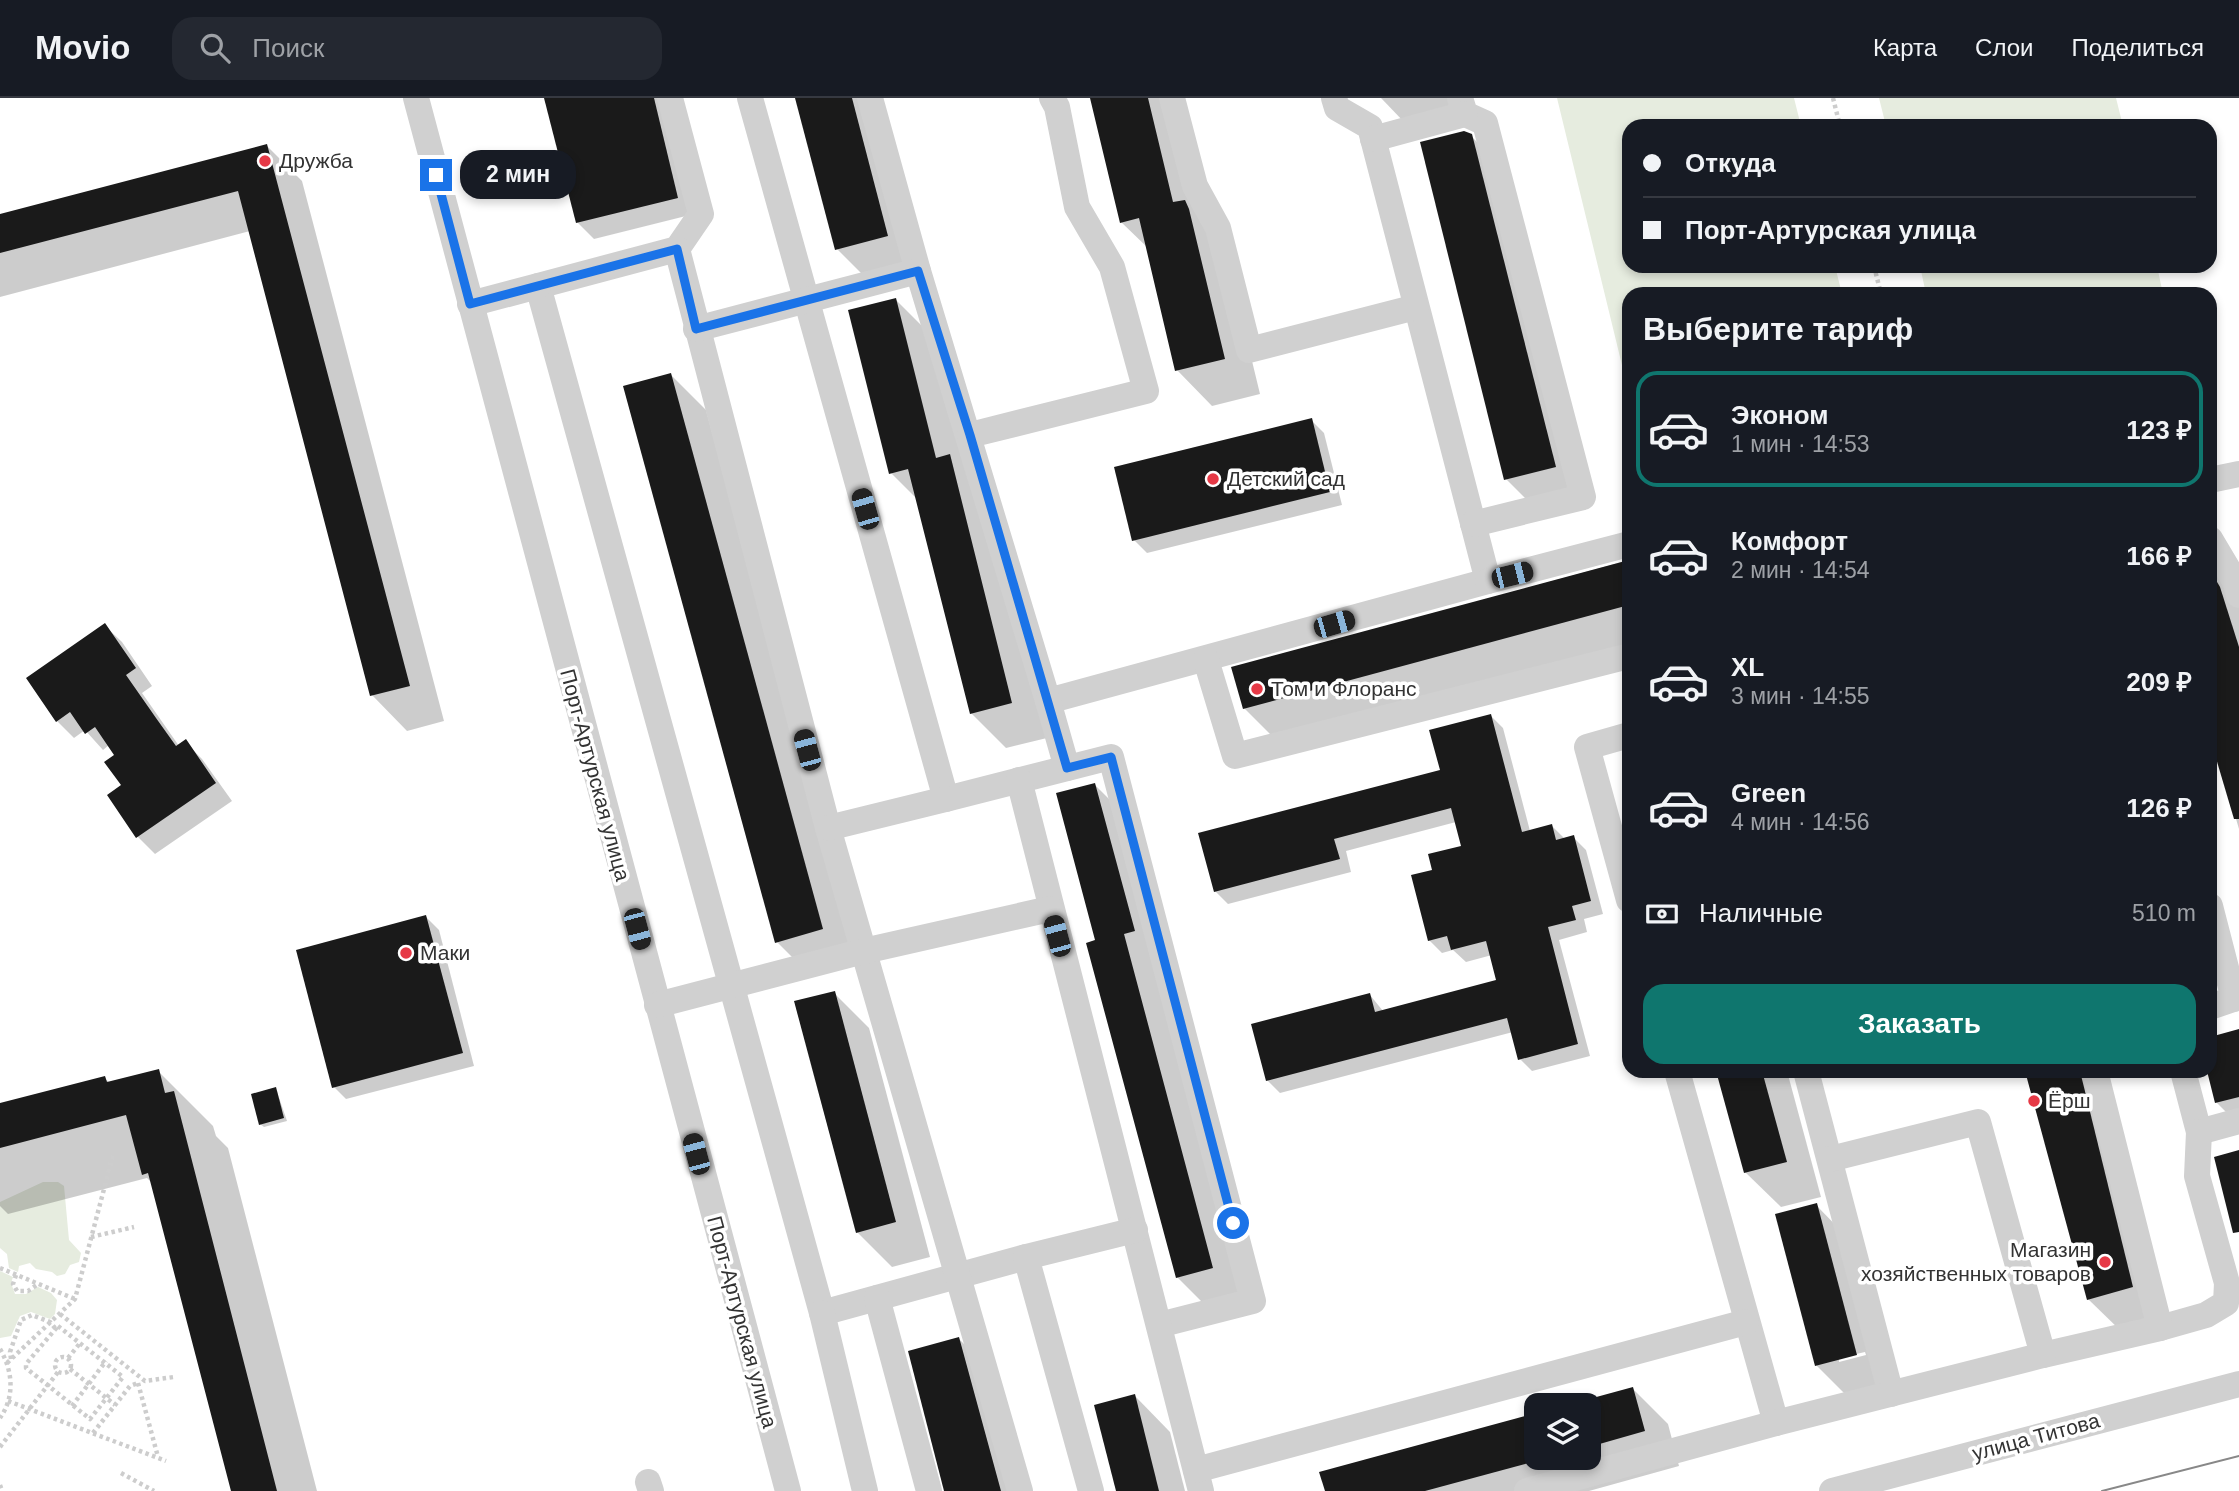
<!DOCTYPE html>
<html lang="ru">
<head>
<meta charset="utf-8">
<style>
  :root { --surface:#171b24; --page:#242831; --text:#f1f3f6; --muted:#9ea1a6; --line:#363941; --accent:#0f766e }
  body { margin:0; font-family:Helvetica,sans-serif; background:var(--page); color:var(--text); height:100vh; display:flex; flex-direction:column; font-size:26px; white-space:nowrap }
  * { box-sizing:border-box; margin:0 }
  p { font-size:23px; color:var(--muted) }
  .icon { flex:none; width:38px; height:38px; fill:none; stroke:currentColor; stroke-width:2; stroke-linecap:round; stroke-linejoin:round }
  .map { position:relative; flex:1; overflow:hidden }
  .panel { position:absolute; left:1622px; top:189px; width:595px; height:791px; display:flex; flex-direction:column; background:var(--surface); border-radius:21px; box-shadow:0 4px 10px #0003 }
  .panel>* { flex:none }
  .top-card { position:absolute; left:1622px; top:21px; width:595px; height:154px; border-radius:21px; box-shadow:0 4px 10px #0003; display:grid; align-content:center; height:154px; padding:0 21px; background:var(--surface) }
  .fabs { position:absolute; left:1524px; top:1295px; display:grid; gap:14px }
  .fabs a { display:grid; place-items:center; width:77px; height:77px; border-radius:14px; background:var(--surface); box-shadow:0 4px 10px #0003; font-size:35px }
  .end { position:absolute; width:32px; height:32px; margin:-16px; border:9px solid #1a73e8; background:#fff; box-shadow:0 0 0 4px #fff }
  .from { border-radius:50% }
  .bubble { position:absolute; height:49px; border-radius:21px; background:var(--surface); box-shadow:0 4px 10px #0003; font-size:23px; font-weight:700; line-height:49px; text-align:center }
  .car { position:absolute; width:21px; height:42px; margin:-21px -10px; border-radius:9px; box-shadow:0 0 5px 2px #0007; background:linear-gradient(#222 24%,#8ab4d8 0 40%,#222 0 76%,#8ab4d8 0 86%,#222 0) }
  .top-card b { display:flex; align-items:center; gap:24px; height:66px; font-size:26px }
  .top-card b+b { border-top:2px solid var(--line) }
  .top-card i { width:18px; height:18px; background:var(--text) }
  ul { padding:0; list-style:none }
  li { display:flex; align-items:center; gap:21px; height:116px; margin:0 14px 10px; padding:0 7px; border:4px solid transparent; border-radius:21px }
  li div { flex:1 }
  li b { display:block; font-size:26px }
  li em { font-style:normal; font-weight:700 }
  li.selected { border-color:var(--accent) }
  li>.icon { width:63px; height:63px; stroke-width:1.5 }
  h2 { padding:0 21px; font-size:32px; line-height:84px }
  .pay { display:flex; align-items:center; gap:18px; height:77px; padding:0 21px; font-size:26px }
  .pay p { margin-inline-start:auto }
  .primary-button { display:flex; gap:14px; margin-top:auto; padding:14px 21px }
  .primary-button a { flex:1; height:80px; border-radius:21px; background:var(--accent); color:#fff; font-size:28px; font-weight:700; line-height:80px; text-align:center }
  header { display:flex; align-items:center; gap:42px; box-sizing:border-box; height:98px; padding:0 35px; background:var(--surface); border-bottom:2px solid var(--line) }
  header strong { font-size:33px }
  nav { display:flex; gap:38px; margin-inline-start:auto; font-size:24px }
  .search { width:490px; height:63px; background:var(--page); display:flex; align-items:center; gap:18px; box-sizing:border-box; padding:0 24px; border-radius:21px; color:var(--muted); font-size:26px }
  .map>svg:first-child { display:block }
  .green { fill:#e6ecdf }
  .shadow { fill:#0003; fill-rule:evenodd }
  .building { fill:#1a1a1a }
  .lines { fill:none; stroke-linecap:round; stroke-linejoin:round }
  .path { stroke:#cdcdcd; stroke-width:4.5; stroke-dasharray:3.5 3.5; stroke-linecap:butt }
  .minor { stroke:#d0d0d0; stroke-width:26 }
  .tram { stroke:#888; stroke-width:2 }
  .route { stroke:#1a73e8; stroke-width:9 }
  .poi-dot { fill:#e63946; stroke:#fff; stroke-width:2.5 }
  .labels { text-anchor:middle; stroke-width:7; stroke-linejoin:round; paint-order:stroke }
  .poi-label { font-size:21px; fill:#333; stroke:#fff; text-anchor:start }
  .street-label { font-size:21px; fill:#333; stroke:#fff }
</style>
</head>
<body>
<header>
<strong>Movio</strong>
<div class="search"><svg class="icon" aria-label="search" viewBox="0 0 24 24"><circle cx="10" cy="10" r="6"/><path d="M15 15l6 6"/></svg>Поиск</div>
<nav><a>Карта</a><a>Слои</a><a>Поделиться</a></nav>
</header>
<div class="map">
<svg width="2239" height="1393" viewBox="0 0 2239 1393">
  <rect width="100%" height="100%" fill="#fff"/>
  <!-- green -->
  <g class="green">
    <path d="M1557 0H1794L1801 28H1629V168H1835L1842 196H1629V296Z"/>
    <path d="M1879 0H2116L2123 28H1886Z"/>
    <path d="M1920 168H2157L2163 196H1926Z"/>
    <path d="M43 1084H58L64 1088 69 1142 81 1155 79 1164 70 1167 65 1176 57 1178 52 1174 36 1171 30 1165 19 1168 18 1174 9 1170 7 1156 0 1150V1104Z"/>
    <path d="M0 1173 13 1179 11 1185 15 1196H26L38 1189 51 1195 57 1202 55 1216 50 1221 31 1214 20 1218 11 1238 0 1240Z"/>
  </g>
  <!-- shadow -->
  <g class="shadow">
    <path d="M546 0H665L694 116 594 141 577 124Z"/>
    <path d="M797 0H877L923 173 872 186 837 151Z"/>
    <path d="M1092 0H1174L1224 147 1260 296 1212 308 1177 272 1148 150 1121 124Z"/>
    <path d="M1381 0H1452L1455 12 1405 25Z"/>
    <path d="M1471 38 1506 73 1591 404 1541 416 1506 381Z"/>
    <path d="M267 48 302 83 444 623 407 633 372 597 250 133 0 199V117Z"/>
    <path d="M896 202 931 237 1047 640 1006 650 971 615 918 402 891 375Z"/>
    <path d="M671 277 706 312 858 867 812 879 777 844Z"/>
    <path d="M1311 322 1324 335 1342 407 1147 455 1134 442Z"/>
    <path d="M2210 427 2230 494 2239 503V731L2216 653 2210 648Z"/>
    <path d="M1629 462V551L1279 645 1244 610 1234 571Z"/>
    <path d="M105 528 122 544 152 588 142 595 179 648 185 644 202 661 232 703 155 756 138 739 109 697 123 688 116 658 109 647 103 652 85 632 74 640 57 623Z"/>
    <path d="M1491 618 1503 630 1530 733 1552 728 1564 740 1573 739 1586 752 1603 816 1584 821 1587 834 1559 842 1590 958 1532 973 1520 961 1513 934 1280 995 1267 982 1370 897 1383 913 1498 883 1492 857 1466 864 1453 852 1442 855 1429 842 1434 773 1463 749 1456 724 1346 753 1351 774 1228 806 1215 793 1442 673Z"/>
    <path d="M1095 687 1130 722 1247 1205 1212 1214 1177 1179 1098 843Z"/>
    <path d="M426 819 439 832 474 968 346 1001 334 989Z"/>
    <path d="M834 895 869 930 930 1159 892 1169 857 1134Z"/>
    <path d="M2239 933V1027L2216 1004 2209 973Z"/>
    <path d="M158 973 213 1028 216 1038 228 1050 317 1393H232L153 1086 147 1080 8 1116 0 1108V1007L104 980 110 985Z"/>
    <path d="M1718 973H1787L1821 1099 1781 1109 1745 1074Z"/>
    <path d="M2027 973H2101L2168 1224 2124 1236 2088 1201Z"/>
    <path d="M276 991 287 1023 264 1029 260 1026Z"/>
    <path d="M1816 1107 1851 1143 1891 1292 1852 1303 1817 1268 1778 1118ZM1865 1254 1866 1257 1839 1264V1260Z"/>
    <path d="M959 1241 976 1258 1012 1393H945Z"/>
    <path d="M1633 1291 1668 1326 1679 1368 1589 1393H1326L1321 1375 1536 1317V1360H1589V1307H1571Z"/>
    <path d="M1135 1298 1170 1334 1185 1393H1118Z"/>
  </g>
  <!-- building -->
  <g class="building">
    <path d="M544 0H654L678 100 576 125Z"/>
    <path d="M795 0H852L888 138 835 152Z"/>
    <path d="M1090 0H1148L1173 104 1185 102 1189 111 1225 261 1175 273 1139 120 1120 125Z"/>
    <path d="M1464 33 1472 36 1556 369 1504 382 1420 44Z"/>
    <path d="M267 46 410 588 370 598 238 93 0 155V116Z"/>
    <path d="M896 200 936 360 950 356 1012 605 970 616 908 371 889 376 848 212Z"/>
    <path d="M671 275 823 831 775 845 623 288Z"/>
    <path d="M1312 320 1330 394 1132 443 1114 369Z"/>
    <path d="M1629 462V507L1243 611 1231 569Z"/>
    <path d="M2210 472 2220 489 2239 549V721H2234L2210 640Z"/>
    <path d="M105 525 136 570 126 577 156 620 176 648 186 641 216 685 136 740 107 697 121 687 104 664 114 657 95 629 85 636 70 614 56 624 26 580Z"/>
    <path d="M1491 616 1522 734 1552 726 1556 742 1574 737 1591 803 1572 808 1576 822 1548 829 1578 946 1518 962 1507 920 1266 983 1251 926 1370 895 1375 914 1496 882 1486 843 1451 852 1447 838 1428 843 1411 777 1432 772 1428 756 1461 748 1451 710 1334 741 1340 761 1214 794 1198 735 1440 672 1429 632Z"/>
    <path d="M1095 685 1135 833 1124 836 1213 1170 1176 1180 1086 845 1095 842 1056 695Z"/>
    <path d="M426 817 463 955 332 990 296 852Z"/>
    <path d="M835 893 896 1124 856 1135 794 903Z"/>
    <path d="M2239 931V999L2215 1005 2207 973H2210V939Z"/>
    <path d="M159 971 165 995 174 993 277 1393H231L148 1075 142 1077 126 1017 0 1050V1005L105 978 107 984Z"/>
    <path d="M1716 973H1762L1787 1064 1744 1075Z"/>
    <path d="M2025 973H2080L2133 1189 2087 1202Z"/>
    <path d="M276 989 284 1020 259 1027 251 996Z"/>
    <path d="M2239 1052V1134L2233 1135 2214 1059Z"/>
    <path d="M1817 1105 1857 1257 1815 1268 1775 1116Z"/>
    <path d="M959 1239 1001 1393H944L908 1253Z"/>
    <path d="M1633 1289 1645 1333 1589 1349V1301Z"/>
    <path d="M1135 1296 1159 1393H1116L1094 1307Z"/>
    <path d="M1536 1315V1363L1425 1393H1325L1319 1374Z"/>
  </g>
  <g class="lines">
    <!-- path -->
    <g class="path">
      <path d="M1833 0 1840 28"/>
      <path d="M1874 168 1881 196"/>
      <path d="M91 1139 134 1129"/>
      <path d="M0 1170 75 1201"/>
      <path d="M16 1177 13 1186 17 1193H28L38 1186"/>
      <path d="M60 1216 145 1283 174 1279"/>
      <path d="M58 1228 123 1279 90 1321 26 1270V1266Z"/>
      <path d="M0 1251C13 1273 15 1299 0 1320"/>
      <circle cx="63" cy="1267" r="8"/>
      <path d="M68 1260 81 1244"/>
      <path d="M11 1261 10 1254 21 1222 32 1217 50 1224 55 1230"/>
      <path d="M7 1265 75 1201 113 1057"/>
      <path d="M70 1271 115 1307"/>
      <path d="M138 1285 158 1359"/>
      <path d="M8 1303 166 1363"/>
      <path d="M72 1308 106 1263"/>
      <path d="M93 1335 130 1288 138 1285"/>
      <path d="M0 1349 58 1274"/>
      <path d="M121 1375 154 1393"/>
      <path d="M0 1387 2 1393"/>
    </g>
    <!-- minor -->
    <g class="minor">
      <path d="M416 0 788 1393"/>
      <path d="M670 0 701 116 677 151 538 188 822 1215 1026 1159"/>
      <path d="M750 0 946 701 1111 659 1253 1203 1159 1227"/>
      <path d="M870 0 918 173 1048 603 1488 483 1370 29 1337 10 1334 0"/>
      <path d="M1172 0 1195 88 1218 130 1249 252 1416 209"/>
      <path d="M1460 0 1465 16 1485 25 1583 399 1473 426"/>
      <path d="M1373 41 1465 16"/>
      <path d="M677 151 828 730 1020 1393"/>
      <path d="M470 206 538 188"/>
      <path d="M696 231 918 173"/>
      <path d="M970 337 1146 293 1112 169 1077 109 1057 9 1052 0"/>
      <path d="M2210 382 2239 376"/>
      <path d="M2210 441 2235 483 2239 497"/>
      <path d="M1488 483 1629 446"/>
      <path d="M1206 562 1235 658 1629 558"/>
      <path d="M1048 603 1067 670"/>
      <path d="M1629 637 1587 649 1629 802"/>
      <path d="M1019 682 1201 1393"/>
      <path d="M828 730 946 701"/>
      <path d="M2210 808 2234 901"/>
      <path d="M657 907 864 853 1050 811"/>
      <path d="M2210 909 2239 899"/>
      <path d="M1677 973 1776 1325"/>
      <path d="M1806 973 1891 1296"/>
      <path d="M2183 973 2199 1034 2239 1023"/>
      <path d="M877 1200 929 1393"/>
      <path d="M822 1215 865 1393"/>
      <path d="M2160 1230 2206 1217 2226 1205 2227 1185 2197 1078 2199 1034"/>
      <path d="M2043 1257 2160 1230 2095 973"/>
      <path d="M1196 1372 1746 1224"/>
      <path d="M648 1384 651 1393"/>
      <path d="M1091 1393 1026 1159 1135 1132"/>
      <path d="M1527 1393 1776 1325 2043 1257 1978 1024 1830 1061"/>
      <path d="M1832 1393 2239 1286"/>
    </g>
    <!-- tram -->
    <path class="tram" d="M2102 1393 2239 1358"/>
  </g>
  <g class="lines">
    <!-- route -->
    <path class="route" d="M436 77 470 206 677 151 696 231 918 173 970 337 1067 670 1111 659 1233 1125"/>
  </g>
  <!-- markers -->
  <g class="poi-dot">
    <circle cx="265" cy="63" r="7"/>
    <circle cx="1213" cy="381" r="7"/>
    <circle cx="1257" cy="591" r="7"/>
    <circle cx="406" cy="855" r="7"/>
    <circle cx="2034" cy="1003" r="7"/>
    <circle cx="2105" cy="1164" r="7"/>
  </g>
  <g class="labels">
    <!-- poi labels -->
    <g class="poi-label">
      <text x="279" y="70">Дружба</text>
      <text x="1227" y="388">Детский сад</text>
      <text x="1271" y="598">Том и Флоранс</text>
      <text x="420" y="862">Маки</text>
      <text x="2048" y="1010">Ёрш</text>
      <text x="2091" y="1159" text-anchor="end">Магазин<tspan x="2091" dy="24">хозяйственных товаров</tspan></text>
    </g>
    <!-- street labels -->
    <g class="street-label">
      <text transform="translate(595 677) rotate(75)" y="7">Порт-Артурская улица</text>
      <text transform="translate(742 1224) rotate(75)" y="7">Порт-Артурская улица</text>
      <text transform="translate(2036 1339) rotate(-15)" y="7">улица Титова</text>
    </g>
  </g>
</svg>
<div class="fabs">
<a><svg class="icon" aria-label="layers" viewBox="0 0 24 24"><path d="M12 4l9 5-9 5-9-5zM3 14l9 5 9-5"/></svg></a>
</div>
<i class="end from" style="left:1233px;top:1125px"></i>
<i class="end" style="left:436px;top:77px"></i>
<div class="bubble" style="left:460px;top:52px;width:116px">2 мин</div>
<i class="car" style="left:865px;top:411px;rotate:344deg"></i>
<i class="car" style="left:1512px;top:477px;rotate:76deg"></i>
<i class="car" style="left:1334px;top:526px;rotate:74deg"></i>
<i class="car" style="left:807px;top:652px;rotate:345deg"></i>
<i class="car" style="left:637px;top:831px;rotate:165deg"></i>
<i class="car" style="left:1057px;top:838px;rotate:345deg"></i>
<i class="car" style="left:696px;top:1056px;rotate:345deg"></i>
<div class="top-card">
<b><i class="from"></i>Откуда</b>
<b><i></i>Порт-Артурская улица</b>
</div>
<section class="panel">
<h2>Выберите тариф</h2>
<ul>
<li class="selected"><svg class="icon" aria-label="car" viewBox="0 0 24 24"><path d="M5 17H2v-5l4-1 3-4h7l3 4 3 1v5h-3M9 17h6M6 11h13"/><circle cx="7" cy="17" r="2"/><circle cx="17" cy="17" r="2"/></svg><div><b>Эконом</b><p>1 мин · 14:53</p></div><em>123 ₽</em></li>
<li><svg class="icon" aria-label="car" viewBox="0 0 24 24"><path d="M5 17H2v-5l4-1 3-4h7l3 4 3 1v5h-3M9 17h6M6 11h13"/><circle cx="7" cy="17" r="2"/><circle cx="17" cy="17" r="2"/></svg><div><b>Комфорт</b><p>2 мин · 14:54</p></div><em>166 ₽</em></li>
<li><svg class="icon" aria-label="car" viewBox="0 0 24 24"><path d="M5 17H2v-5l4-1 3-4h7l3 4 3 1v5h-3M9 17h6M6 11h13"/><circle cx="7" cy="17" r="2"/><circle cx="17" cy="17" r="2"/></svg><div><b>XL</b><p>3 мин · 14:55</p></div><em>209 ₽</em></li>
<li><svg class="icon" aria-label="car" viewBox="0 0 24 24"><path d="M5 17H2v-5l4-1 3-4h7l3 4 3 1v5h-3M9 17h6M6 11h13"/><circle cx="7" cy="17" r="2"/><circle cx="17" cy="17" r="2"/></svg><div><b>Green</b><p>4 мин · 14:56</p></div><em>126 ₽</em></li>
</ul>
<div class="pay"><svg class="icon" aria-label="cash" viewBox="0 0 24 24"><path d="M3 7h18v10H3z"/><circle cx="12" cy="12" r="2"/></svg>Наличные<p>510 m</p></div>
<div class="primary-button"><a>Заказать</a></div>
</section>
</div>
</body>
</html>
